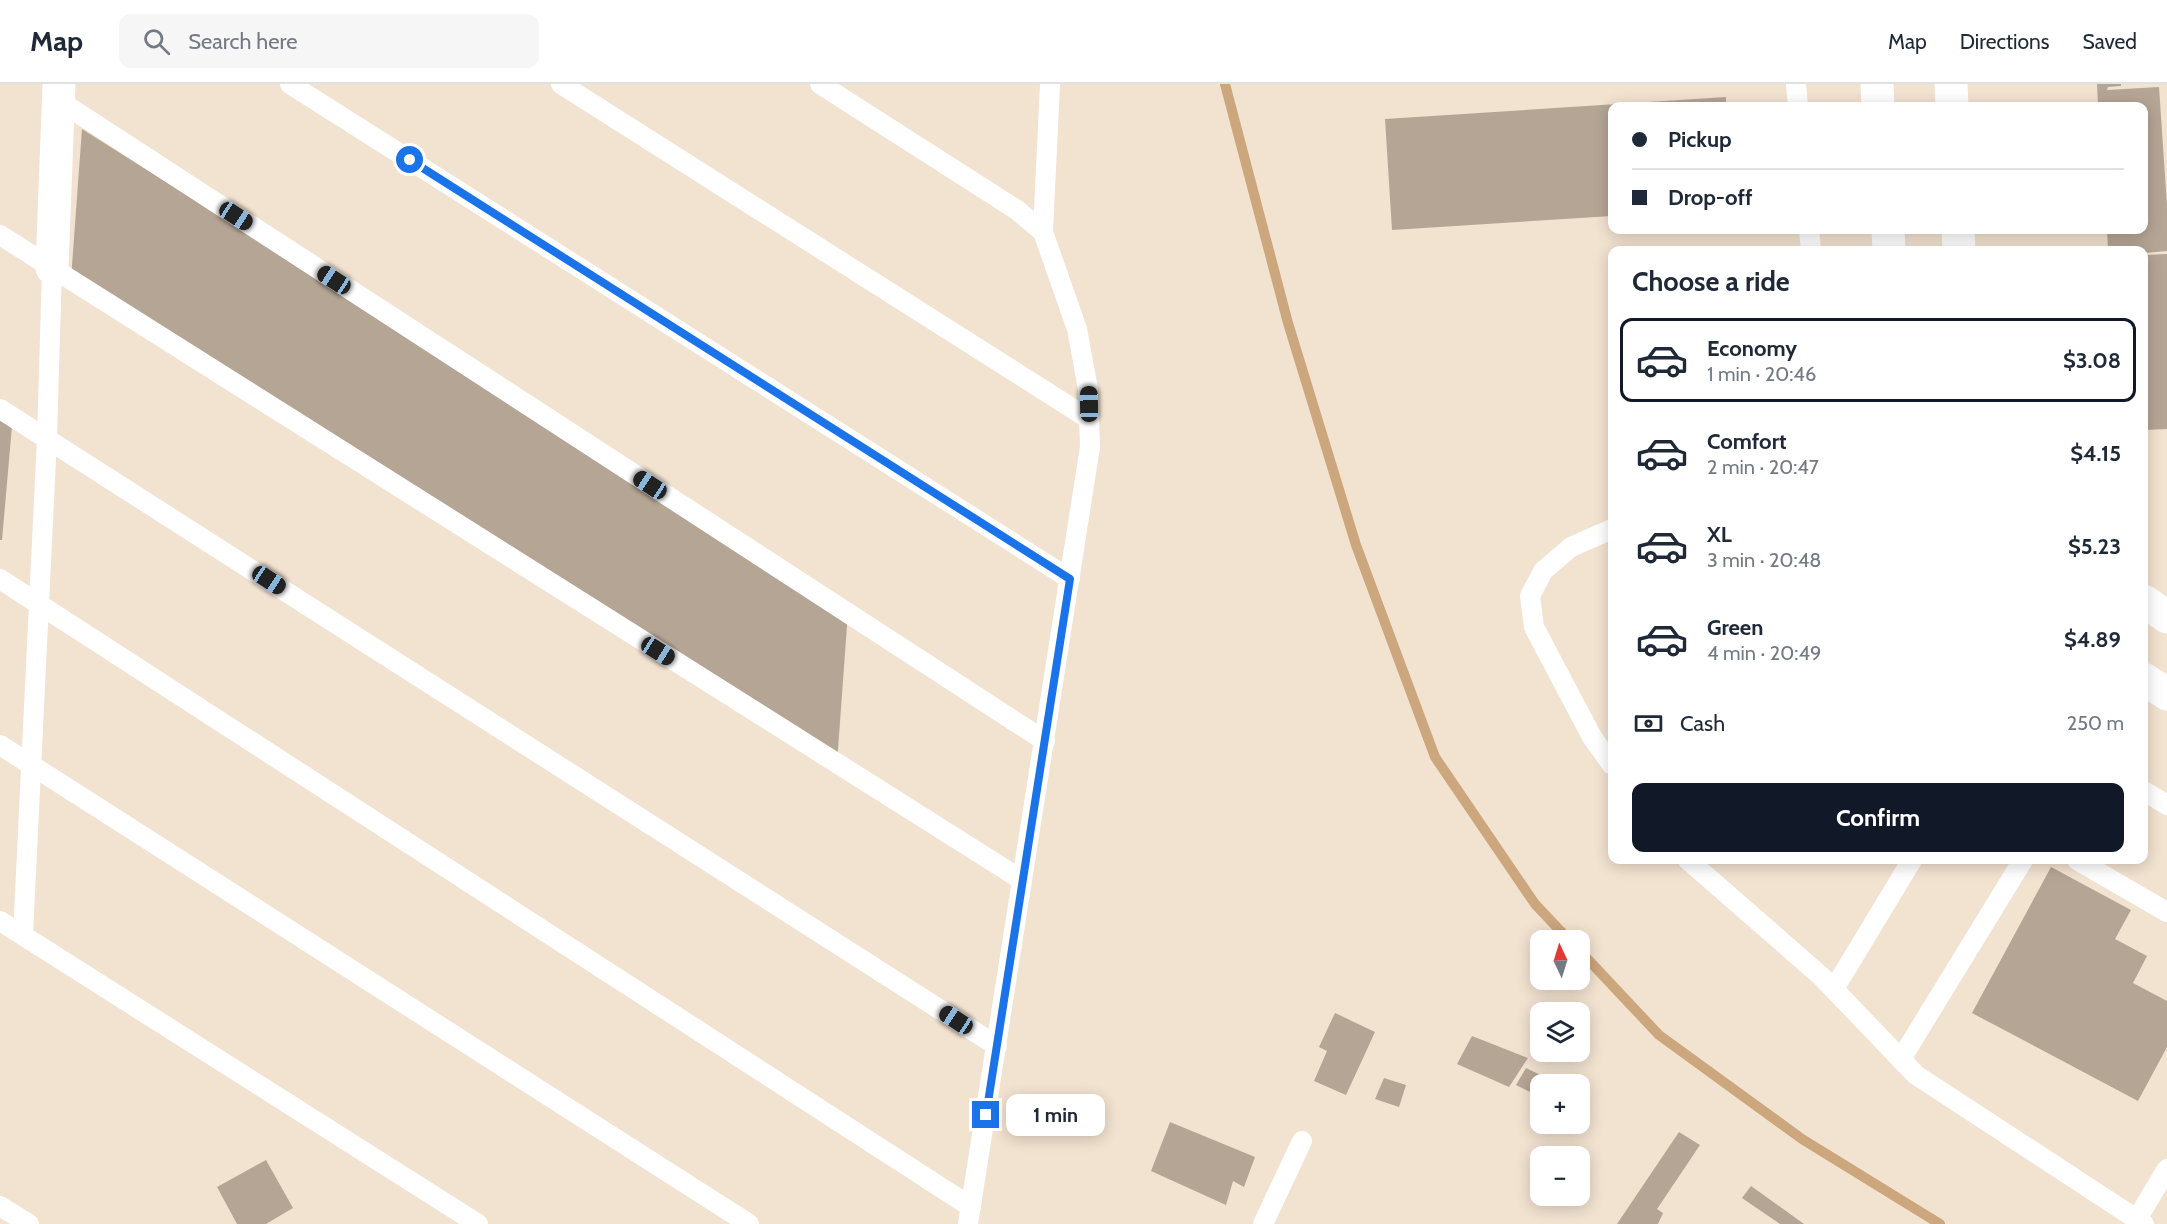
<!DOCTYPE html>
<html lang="en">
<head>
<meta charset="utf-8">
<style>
  :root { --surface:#fff; --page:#f6f6f7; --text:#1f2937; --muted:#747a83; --line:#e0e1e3; --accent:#111827 }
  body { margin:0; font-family:Cabin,sans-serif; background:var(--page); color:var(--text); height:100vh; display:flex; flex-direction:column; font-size:22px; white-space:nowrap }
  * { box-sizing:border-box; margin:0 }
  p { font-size:20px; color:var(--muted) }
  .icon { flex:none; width:33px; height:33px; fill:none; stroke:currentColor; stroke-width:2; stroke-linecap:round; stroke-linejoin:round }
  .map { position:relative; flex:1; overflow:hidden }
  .panel { position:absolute; left:1608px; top:162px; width:540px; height:618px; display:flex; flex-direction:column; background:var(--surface); border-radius:12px; box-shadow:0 3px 15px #0003 }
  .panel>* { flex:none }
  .top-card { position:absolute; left:1608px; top:18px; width:540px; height:132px; border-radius:12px; box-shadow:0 3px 15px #0003; display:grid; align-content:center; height:132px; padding:0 24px; background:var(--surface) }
  .needle { width:39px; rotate:356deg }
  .tools { position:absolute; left:1530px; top:846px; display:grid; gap:12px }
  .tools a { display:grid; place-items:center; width:60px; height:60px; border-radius:12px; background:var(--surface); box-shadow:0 3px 15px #0003; font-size:30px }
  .end { position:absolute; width:27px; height:27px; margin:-14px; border:8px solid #1a73e8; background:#fff; box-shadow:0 0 0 3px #fff }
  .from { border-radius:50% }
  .bubble { position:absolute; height:42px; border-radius:12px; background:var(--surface); box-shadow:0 3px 15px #0003; font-size:20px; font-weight:800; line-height:42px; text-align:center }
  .car { position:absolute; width:18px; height:36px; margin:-18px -9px; border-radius:8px; box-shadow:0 0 4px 2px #0007; background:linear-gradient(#222 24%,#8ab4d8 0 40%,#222 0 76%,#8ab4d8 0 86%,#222 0) }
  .top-card b { display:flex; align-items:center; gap:21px; height:57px; font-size:22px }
  .top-card b+b { border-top:2px solid var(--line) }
  .top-card i { width:15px; height:15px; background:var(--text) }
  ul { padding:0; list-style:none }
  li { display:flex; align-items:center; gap:18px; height:84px; margin:0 12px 9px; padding:0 12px; border:3px solid transparent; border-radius:12px }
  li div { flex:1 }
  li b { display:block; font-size:22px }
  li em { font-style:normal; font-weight:800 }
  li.selected { border-color:var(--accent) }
  li>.icon { width:54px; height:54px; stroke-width:1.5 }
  h2 { padding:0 24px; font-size:27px; line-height:72px }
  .pay { display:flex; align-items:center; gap:15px; height:66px; padding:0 24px; font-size:22px }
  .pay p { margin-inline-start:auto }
  .cta { display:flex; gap:12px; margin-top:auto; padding:12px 24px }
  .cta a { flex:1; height:69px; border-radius:12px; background:var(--accent); color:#fff; font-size:24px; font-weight:800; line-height:69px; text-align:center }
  header { display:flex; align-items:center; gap:36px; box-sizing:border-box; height:84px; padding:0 30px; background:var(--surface); border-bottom:2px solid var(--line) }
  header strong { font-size:28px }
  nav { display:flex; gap:33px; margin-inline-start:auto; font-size:21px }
  .search { width:420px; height:54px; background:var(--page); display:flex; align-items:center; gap:15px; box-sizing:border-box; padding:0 21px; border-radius:12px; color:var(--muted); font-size:22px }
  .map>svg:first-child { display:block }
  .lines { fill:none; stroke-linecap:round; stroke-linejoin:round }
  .stream { stroke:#cca67d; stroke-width:10 }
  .building { fill:#b5a595 }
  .lane { stroke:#fff; stroke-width:20 }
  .street { stroke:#fff; stroke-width:33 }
  .route { stroke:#1a73e8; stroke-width:8 }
</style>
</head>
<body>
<header>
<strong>Map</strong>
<div class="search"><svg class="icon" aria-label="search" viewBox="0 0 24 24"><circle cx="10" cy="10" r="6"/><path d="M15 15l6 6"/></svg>Search here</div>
<nav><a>Map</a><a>Directions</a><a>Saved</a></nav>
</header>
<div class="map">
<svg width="2167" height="1140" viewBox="0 0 2167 1140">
  <rect width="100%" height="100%" fill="#f2e2d0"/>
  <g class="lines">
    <!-- stream -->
    <g class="stream">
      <path d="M1225 0 1288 239 1356 461 1435 673 1535 820 1569 856"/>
      <path d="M1580 867 1659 951 1802 1055 1940 1140"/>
    </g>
  </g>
  <!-- building -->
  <g class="building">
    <path d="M2097 0H2121V2L2108 3 2107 6 2159 3 2167 121V167L2144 169V166H2108L2107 146H2144V22H2098Z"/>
    <path d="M1726 13V22H1612V132L1392 146 1385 35Z"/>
    <path d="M82 45 848 528 837 679 71 195Z"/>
    <path d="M2167 170V345L2144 346V171Z"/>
    <path d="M0 334 12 342 2 456H0Z"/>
    <path d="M2051 783 2131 826 2115 855 2147 872 2133 899 2167 917V963L2138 1017 1972 929Z"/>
    <path d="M1335 929 1375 948 1346 1011 1314 997 1327 967 1319 963Z"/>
    <path d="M1472 952 1528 974 1509 1003 1457 980Z"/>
    <path d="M1526 984 1559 1000H1540V1013L1516 1001Z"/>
    <path d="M1384 994 1406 1001 1399 1023 1375 1015Z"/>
    <path d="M1170 1038 1255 1073 1244 1103 1233 1097 1226 1121 1151 1087Z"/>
    <path d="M1679 1048 1700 1061 1657 1125 1663 1129 1658 1140H1617Z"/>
    <path d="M266 1076 293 1124 266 1140H237L217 1103Z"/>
    <path d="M1751 1102 1804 1140H1780L1742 1114Z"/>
  </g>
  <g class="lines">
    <!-- lane -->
    <g class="lane">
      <path d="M290 0 1070 495"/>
      <path d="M561 0 1089 335"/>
      <path d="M820 0 1017 126 1043 148 1077 245 1088 305 1090 363 968 1140"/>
      <path d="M1796 0 1798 22"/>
      <path d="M58 16 1045 657"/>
      <path d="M1809 146 1811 166"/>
      <path d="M1043 148 1050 0"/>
      <path d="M0 151 1022 796"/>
      <path d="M0 325 997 962"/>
      <path d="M1612 445 1571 463 1543 487 1530 512 1534 543 1592 653 1612 681"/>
      <path d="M0 495 971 1123"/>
      <path d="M0 661 749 1140"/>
      <path d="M2144 707 2167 721"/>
      <path d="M1688 776 1822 893 1916 991 2144 1140"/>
      <path d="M2077 776 2167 828"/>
      <path d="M0 837 478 1140"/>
      <path d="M23 851 47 354 52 184"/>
      <path d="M1834 905 1912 776"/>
      <path d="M1901 975 2023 776"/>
      <path d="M0 1122 29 1140"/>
      <path d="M2137 1135 2167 1085"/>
      <path d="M1263 1140 1302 1057"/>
    </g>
    <!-- street -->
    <g class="street">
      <path d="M1877 0 1878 22"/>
      <path d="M1951 0 1952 22"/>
      <path d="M1888 146 1889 166"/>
      <path d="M1958 146 1959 166"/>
      <path d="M52 184 59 0"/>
      <path d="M2144 517 2167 533"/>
      <path d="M2144 595 2167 610"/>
    </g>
  </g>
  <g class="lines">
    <!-- route -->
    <path class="route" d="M410 76 1070 495 986 1031"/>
  </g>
</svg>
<div class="tools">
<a><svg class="needle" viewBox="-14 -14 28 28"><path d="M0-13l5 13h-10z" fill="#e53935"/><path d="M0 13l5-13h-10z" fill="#747a83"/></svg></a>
<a><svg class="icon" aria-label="layers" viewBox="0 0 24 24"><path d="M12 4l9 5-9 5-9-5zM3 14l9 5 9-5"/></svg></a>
<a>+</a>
<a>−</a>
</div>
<i class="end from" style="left:410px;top:76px"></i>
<i class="end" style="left:986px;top:1031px"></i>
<div class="bubble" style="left:1006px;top:1010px;width:99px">1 min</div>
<i class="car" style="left:236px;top:132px;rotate:123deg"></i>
<i class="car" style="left:334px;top:196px;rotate:303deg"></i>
<i class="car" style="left:1089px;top:320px;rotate:359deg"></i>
<i class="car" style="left:650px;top:401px;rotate:303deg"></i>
<i class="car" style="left:269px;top:496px;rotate:123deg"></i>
<i class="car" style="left:658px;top:567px;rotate:122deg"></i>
<i class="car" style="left:956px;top:936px;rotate:303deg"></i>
<div class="top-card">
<b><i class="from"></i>Pickup</b>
<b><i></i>Drop-off</b>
</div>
<section class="panel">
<h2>Choose a ride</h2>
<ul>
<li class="selected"><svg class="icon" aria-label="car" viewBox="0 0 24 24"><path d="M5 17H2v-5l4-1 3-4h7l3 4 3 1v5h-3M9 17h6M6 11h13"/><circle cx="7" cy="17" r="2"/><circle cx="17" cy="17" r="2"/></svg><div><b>Economy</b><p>1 min · 20:46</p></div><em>$3.08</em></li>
<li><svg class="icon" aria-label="car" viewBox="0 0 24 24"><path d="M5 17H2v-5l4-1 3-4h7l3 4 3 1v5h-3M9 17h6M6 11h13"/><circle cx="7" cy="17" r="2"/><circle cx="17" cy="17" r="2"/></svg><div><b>Comfort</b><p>2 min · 20:47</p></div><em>$4.15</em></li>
<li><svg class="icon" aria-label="car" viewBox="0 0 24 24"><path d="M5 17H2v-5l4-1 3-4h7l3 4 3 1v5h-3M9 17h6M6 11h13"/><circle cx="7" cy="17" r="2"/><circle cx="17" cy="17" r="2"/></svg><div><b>XL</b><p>3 min · 20:48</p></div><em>$5.23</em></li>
<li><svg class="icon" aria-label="car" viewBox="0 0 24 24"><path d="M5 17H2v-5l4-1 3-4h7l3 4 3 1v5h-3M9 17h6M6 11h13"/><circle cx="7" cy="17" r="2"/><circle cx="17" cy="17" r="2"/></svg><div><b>Green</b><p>4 min · 20:49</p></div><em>$4.89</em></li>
</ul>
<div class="pay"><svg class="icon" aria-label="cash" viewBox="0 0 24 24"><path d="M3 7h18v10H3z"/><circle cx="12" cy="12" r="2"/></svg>Cash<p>250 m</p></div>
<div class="cta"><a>Confirm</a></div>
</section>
</div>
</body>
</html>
